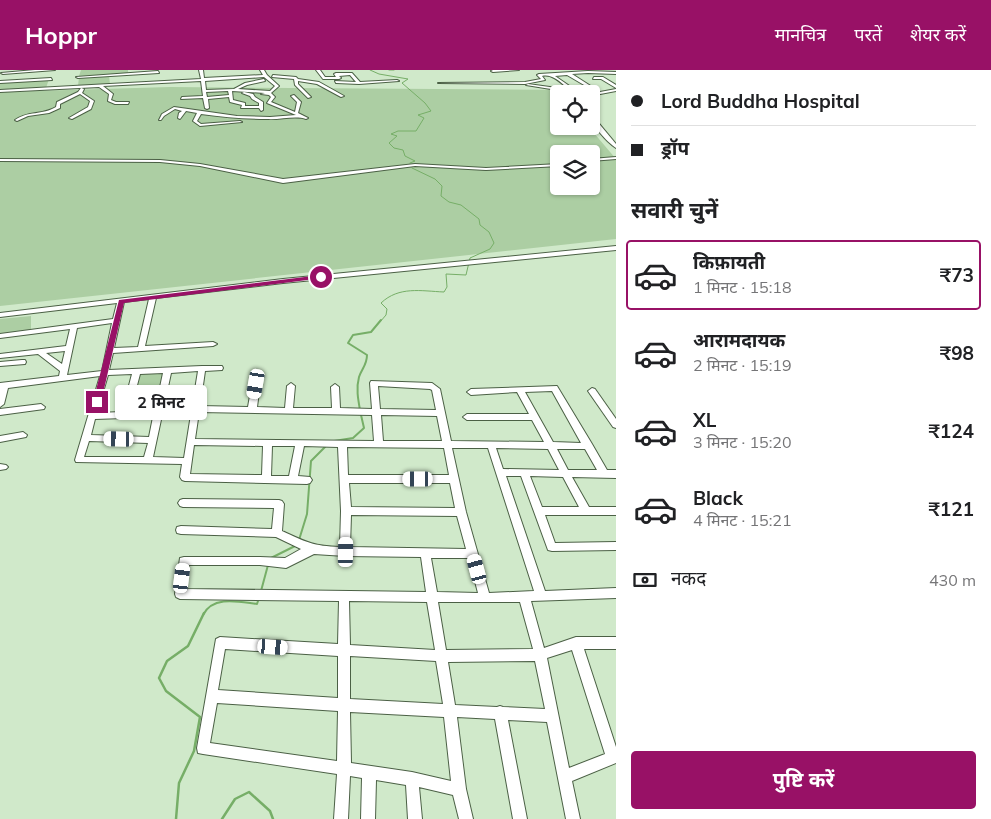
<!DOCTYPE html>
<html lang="hi">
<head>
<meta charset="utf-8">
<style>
  :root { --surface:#fff; --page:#f6f6f6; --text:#202124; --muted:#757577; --line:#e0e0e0; --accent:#981166 }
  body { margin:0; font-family:Mulish,"Noto Sans Devanagari",sans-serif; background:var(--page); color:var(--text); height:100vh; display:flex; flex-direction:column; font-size:19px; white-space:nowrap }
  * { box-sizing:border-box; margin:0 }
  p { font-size:16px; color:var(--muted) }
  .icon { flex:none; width:28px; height:28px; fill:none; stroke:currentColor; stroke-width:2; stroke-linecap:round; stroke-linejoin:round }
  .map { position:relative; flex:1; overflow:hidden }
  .side { display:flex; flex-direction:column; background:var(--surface); width:375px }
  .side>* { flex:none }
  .hud { display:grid; align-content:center; height:110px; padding:0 15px; background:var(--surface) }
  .buttons { position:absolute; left:550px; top:15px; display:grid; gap:10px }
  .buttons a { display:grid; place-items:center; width:50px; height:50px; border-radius:5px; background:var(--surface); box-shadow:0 1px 4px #0004; font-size:25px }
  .end { position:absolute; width:22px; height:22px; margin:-11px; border:6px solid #981166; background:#fff; box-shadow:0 0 0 2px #fff }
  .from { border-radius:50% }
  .bubble { position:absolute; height:35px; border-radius:5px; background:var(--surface); box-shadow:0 1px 4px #0004; font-size:16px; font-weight:700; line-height:35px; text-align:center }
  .car { position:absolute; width:15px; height:30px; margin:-15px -8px; border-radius:6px; box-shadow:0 0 4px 1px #0007; background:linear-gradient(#fff 24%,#345 0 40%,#fff 0 76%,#345 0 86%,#fff 0) }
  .hud b { display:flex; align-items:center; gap:18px; height:48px; font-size:19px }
  .hud b+b { border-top:1px solid var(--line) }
  .hud i { width:12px; height:12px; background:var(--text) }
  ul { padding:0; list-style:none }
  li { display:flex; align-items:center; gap:15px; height:70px; margin:0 10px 8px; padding:0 5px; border:2px solid transparent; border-radius:5px }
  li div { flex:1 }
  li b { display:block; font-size:19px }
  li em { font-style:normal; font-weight:700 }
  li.on { border-color:var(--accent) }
  li>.icon { width:45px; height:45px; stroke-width:1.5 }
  h2 { padding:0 15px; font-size:22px; line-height:60px }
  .pay { display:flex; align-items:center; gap:12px; height:55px; padding:0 15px; font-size:19px }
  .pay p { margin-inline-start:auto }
  .button { display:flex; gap:10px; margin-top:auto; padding:10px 15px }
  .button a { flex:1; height:58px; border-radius:5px; background:var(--accent); color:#fff; font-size:20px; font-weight:700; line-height:58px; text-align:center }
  header { display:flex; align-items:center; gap:30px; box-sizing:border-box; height:70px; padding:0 25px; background:var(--accent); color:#fff }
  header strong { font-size:24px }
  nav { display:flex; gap:28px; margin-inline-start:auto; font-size:18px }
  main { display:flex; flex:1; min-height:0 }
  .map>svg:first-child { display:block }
  .green { fill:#accea3; fill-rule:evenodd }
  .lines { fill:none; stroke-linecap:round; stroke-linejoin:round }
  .stream-far2 { stroke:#76ae67; stroke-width:1 }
  .stream-far1 { stroke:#76ae67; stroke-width:2 }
  .stream { stroke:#76ae67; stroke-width:2.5 }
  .minor-casing { stroke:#4b6045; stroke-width:2 }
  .minor { fill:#fff; fill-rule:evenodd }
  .route { fill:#981166 }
</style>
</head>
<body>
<header>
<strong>Hoppr</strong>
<nav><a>मानचित्र</a><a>परतें</a><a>शेयर करें</a></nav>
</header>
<main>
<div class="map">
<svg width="616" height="749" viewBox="0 0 616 749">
  <rect width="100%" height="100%" fill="#d0e9ca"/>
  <!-- green -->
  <g class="green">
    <path d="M81 0H128V4L79 6Z"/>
    <path d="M109 6 110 14 78 16 79 7Z"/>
    <path d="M49 9 46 18 0 21V12Z"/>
    <path d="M170 17 564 20 566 24H559V56H588L616 89V169L0 236V22ZM559 84H591V116H559Z"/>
    <path d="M31 246V260L0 264V249Z"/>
    <path d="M165 302 156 342H128L138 304Z"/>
  </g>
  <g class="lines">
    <!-- stream-far2 -->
    <g class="stream-far2">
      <path d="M370 0 379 4 408 9 402 13 425 33 431 41 418 45 424 48 416 61H398L391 64 397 66 389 73 394 78 403 80 405 86 415 91 410 93"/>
      <path d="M389 0H394"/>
      <path d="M380 252 386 245 387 239 381 233C399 216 421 221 444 222L447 217 446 204 466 205 470 188 490 179 494 173 489 162 480 155 479 149 461 135 449 132 441 126 442 116 435 109 412 98"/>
    </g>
    <!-- stream-far1 -->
    <g class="stream-far1">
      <path d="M360 340C358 329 356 318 359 307 362 298 367 295 367 285L348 273 353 265 371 262 381 250"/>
      <path d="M334 371 353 368 364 358 361 345"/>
      <path d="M299 470 307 444 311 391 326 376"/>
      <path d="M271 488 295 476"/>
      <path d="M261 521 268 495"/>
      <path d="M203 545C213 525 240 532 257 534L259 528"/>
    </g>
    <!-- stream -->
    <g class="stream">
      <path d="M176 749 179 713 194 681 200 647 166 621 159 608 167 591 188 576 204 543"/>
      <path d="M222 749 235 729 249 722 270 741 273 749"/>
    </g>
    <!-- minor casing -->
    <g class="minor-casing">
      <g id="minor">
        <path d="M35 0H55L3 4 1 3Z"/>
        <path d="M199 0H203L204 8 263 5 260 0H264L267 5 279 16 271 23 275 27 271 32 295 42 297 32 291 26 294 25 301 32 298 43 308 48 306 49C295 45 280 50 267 49 245 49 223 47 201 44L197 51 201 54 240 51 242 52 200 56 193 51 197 43 186 41 180 49 178 48 179 43 182 41 175 39 164 46 161 50H159L162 44 174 37 237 46 270 47 296 45 267 33 271 27 269 25 261 24 265 23 232 21 233 30 245 33V36H259V33L252 29 250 26 242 23 244 22 253 24 255 27 263 32V40L261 41 259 38H241L242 35 230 32 229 27 208 29 209 38 207 39 205 38 203 28 181 29 182 27 203 26 201 11 103 16 113 24 111 30 116 32H129L128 34H115L108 31 109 24 99 17 0 22V20L201 9ZM264 7 275 16 270 21 238 19 247 15 265 11 264 9 245 13 234 19 206 20 205 11ZM228 21 229 25 207 27 206 22Z"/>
        <path d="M316 0H320L325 7H336L334 4 336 3H352L360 12 397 10 399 11 359 14 336 13 335 11 356 12 350 5 339 6 341 8 339 9H323Z"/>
        <path d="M493 0H519L493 2 491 1Z"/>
        <path d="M158 1 159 3 78 8 76 7Z"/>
        <path d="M588 1 616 2V4L588 3 572 4 600 22 616 19V21L595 25 599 31 596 32 591 24 596 22 567 5 555 6 581 24H576L568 18 557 20 526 15 528 14 557 18 565 16C558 10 551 4 542 6L545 10 525 14 438 13 525 12 541 9 537 5 539 4Z"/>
        <path d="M273 5 296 7 298 9 319 12 344 26 341 27 317 14 298 11V14L311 27 308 28 295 15 294 9 272 7Z"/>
        <path d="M594 7H603L616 15V18L601 9H593Z"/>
        <path d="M51 8 52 10 0 13V11Z"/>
        <path d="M81 18 84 19 82 23 94 31 91 39 72 49 69 48 88 37 90 31 80 24 60 34V38L49 43 28 46 17 51 15 50C27 41 43 45 56 37L57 32 78 22Z"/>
        <path d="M591 44 616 74V78C607 72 591 55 591 44Z"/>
        <path d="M616 87V89L591 91V89Z"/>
        <path d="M0 89 160 90 200 94 283 109 415 94 486 98 559 94V96L486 100 415 96 283 113 200 96 160 92 0 91Z"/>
        <path d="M616 176V180L283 213 156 228 145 276 213 272 217 274 213 276 113 283 109 300 202 296H222L223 298 222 300 205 301 200 336 248 337 252 314 256 311 260 314 257 337 285 338 287 316 291 313 295 316 293 338H332L331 317 335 314 339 317 340 338 372 339 370 313 371 311 432 313 440 319 451 371 544 372 532 350H467L463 347 467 344H529L517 322 471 325 467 322 471 319 557 316 592 374 607 400H616V408L572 407 589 437H616V445H545L555 473 616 472V480L552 481 548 480 521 406H506L545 521 616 518V528L531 531 544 578 576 567H616V579H584L616 677V693L572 711 580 749H566L547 652 508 650 527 749H513L495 649 457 647 466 719 473 749H459L453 725 419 717 422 749H408L406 715 376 710 375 749H361L362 708 350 706 348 749H334L337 704 203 684 198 683 197 678 216 569 220 567 338 574 339 531 180 529 176 527 175 524 180 488 184 487H260L285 488 301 479 276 467 181 464 177 463 176 460 177 457 181 456 272 459 274 438 183 437 180 436 178 433 180 430 183 429 279 430 282 431 284 434 282 461C306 472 313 476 340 477L341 441 338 377 304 376 298 406 310 407 312 410 310 413 307 414 185 411 182 410 180 407 182 394 76 392 75 390 100 306 8 318 4 334 0 337V313L59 306 60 301 38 284 0 288V284L66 276 70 259 0 268V264L113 249 117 233 0 247V243L283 209ZM149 229 138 277 114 278 124 232ZM112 253 102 301 67 305 77 258ZM65 281 62 294 46 283ZM198 301 184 388 153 387 171 303ZM163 303 155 341 130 342 140 304ZM132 304 122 342 97 343 108 305ZM378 316 430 319 432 320 436 340 380 339ZM552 321 581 373 553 372 525 322ZM199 342 372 345 374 371 195 369ZM381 345 437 346 442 371H383ZM153 347 149 367 91 365 95 349ZM89 371 148 373 144 387H84ZM194 375 263 376 262 405 190 404ZM272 376H295L289 406H271ZM347 377 444 378 449 405H348ZM452 378H488L534 521 489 523 466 442ZM496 378 548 379 559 400 503 399ZM557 379H585L597 400H568ZM530 406 563 407 579 437H542ZM349 413H450L455 438 351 437ZM351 445 457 446 466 479 350 477ZM314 484 345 486 421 487 426 522 186 519 189 495H260L286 498ZM431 488H469L478 523 437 522ZM349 531 427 532 435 580 350 575ZM438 532H520L533 579 446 580ZM225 579 338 586V628L218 620ZM572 580 605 684 569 698 547 588ZM350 586 436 591 443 634 350 629ZM535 591 545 639 503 637 500 636 497 637 455 635 448 592ZM217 633 338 641 337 691 210 673ZM350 642 444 647 451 711 412 702 351 693Z"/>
        <path d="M22 290H25L26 292 25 294 0 296V292Z"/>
        <path d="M592 318 595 319 616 349V358L613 357 588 321Z"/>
        <path d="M41 334 45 337 44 339 0 345V339Z"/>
        <path d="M23 362 27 365 26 367 0 372V366Z"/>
        <path d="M0 394 6 395 8 397 6 399 0 400Z"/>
      </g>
    </g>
    <!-- minor -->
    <use href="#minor" class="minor"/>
  </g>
  <!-- route -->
  <path class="route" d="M321 205 323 208 124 233 101 332 97 334 93 332 119 230Z"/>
</svg>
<div class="buttons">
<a><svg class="icon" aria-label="locate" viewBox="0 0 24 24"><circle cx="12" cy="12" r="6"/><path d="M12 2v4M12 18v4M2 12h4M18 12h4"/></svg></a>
<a><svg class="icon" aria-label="layers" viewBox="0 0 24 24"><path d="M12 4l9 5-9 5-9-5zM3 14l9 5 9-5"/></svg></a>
</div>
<i class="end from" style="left:321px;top:207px"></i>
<i class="end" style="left:97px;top:332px"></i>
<div class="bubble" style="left:115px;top:315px;width:92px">2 मिनट</div>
<i class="car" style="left:256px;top:314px;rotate:190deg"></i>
<i class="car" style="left:119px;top:369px;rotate:271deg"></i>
<i class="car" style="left:418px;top:409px;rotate:270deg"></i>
<i class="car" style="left:346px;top:482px;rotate:1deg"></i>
<i class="car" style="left:477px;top:499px;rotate:345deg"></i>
<i class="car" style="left:182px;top:508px;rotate:7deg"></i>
<i class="car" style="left:273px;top:577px;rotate:94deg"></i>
</div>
<section class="side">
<div class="hud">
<b><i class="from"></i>Lord Buddha Hospital</b>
<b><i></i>ड्रॉप</b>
</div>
<h2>सवारी चुनें</h2>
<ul>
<li class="on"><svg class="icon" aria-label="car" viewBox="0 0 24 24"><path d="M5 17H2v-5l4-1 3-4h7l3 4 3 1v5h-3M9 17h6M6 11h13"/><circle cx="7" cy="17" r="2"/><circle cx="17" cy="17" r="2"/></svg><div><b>किफ़ायती</b><p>1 मिनट · 15:18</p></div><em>₹73</em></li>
<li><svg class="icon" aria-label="car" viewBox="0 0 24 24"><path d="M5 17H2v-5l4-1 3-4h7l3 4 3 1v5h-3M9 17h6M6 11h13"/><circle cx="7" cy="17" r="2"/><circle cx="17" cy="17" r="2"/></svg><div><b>आरामदायक</b><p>2 मिनट · 15:19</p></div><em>₹98</em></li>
<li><svg class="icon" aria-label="car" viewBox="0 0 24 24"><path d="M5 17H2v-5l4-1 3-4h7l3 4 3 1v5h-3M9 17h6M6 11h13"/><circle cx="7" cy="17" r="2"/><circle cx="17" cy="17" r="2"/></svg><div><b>XL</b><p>3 मिनट · 15:20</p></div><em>₹124</em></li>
<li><svg class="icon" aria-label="car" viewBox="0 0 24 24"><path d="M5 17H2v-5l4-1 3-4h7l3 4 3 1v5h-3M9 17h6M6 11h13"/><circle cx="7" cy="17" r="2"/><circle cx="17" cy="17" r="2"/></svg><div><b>Black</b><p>4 मिनट · 15:21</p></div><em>₹121</em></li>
</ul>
<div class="pay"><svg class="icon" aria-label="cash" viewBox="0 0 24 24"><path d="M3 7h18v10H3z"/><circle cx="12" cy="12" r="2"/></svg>नकद<p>430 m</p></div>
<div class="button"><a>पुष्टि करें</a></div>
</section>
</main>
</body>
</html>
